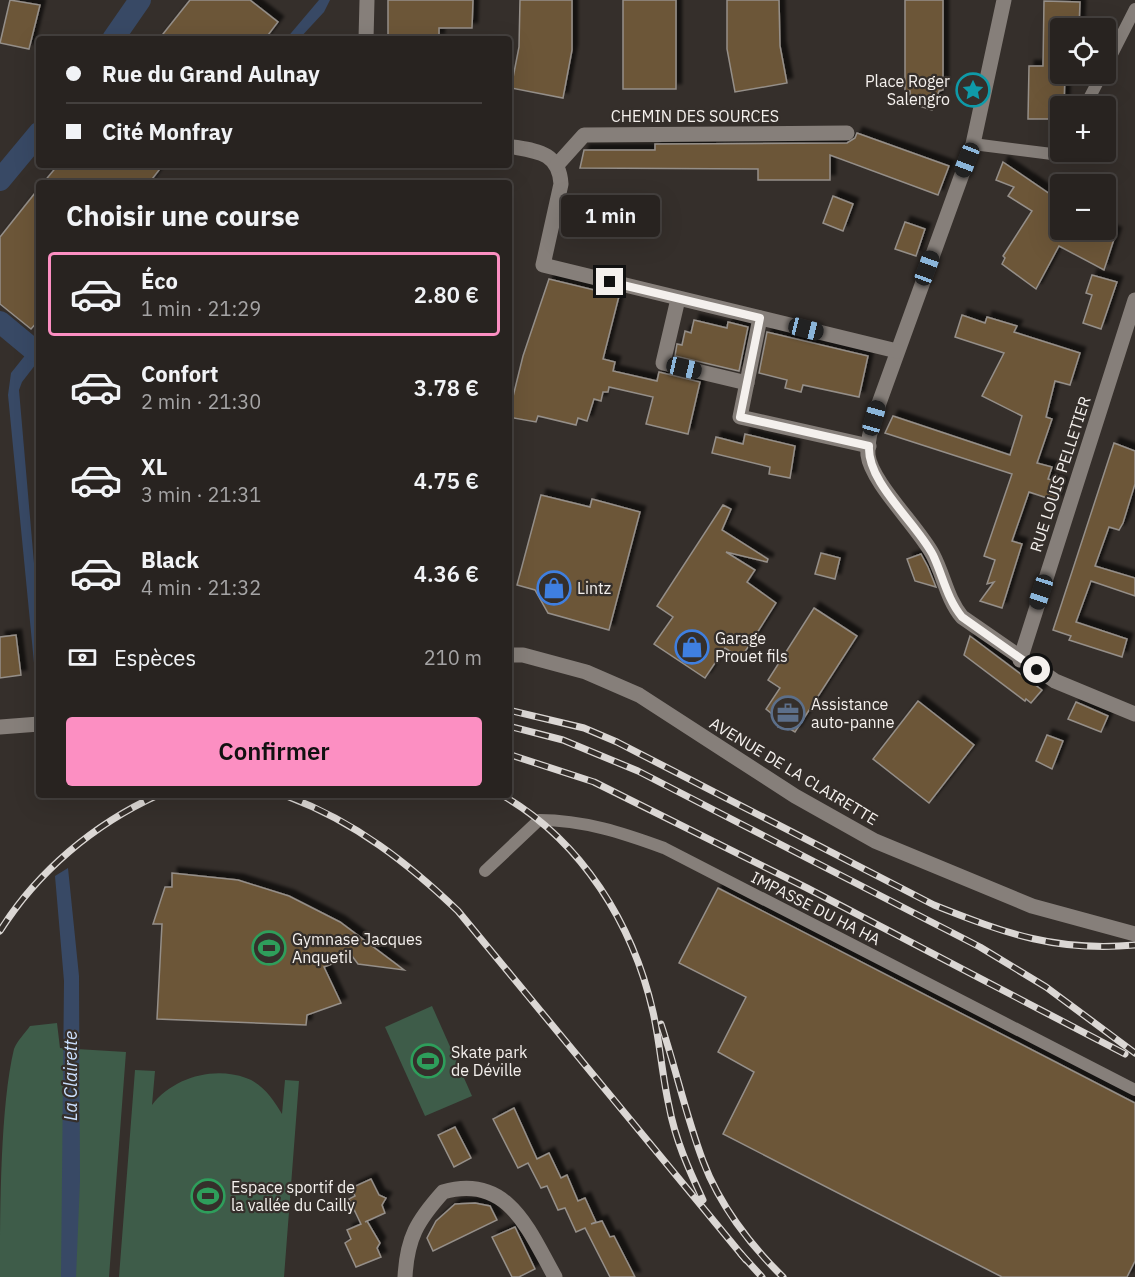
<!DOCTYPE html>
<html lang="fr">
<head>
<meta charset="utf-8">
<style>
  :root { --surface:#282320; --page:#302b29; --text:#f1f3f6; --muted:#a5a4a5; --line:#44403e; --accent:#fc8fc2 }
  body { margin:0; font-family:"IBM Plex Sans",sans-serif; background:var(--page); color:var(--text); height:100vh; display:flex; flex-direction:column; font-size:22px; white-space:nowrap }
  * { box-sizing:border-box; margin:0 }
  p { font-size:20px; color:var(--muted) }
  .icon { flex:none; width:33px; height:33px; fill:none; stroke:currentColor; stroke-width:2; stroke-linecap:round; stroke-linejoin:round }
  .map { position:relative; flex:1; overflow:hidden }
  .sheet { position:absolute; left:36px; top:180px; width:476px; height:618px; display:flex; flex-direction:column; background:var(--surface); border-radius:6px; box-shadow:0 6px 24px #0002,0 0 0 2px var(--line) }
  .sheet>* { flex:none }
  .banner { position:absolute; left:36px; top:36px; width:476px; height:132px; border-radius:6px; box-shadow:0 6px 24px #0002,0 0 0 2px var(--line); display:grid; align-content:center; height:132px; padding:0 30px; background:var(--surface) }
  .controls { position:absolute; left:1050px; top:18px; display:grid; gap:12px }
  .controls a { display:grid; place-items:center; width:66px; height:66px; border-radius:6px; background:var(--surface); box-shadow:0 6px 24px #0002,0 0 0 2px var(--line); font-size:30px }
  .end { position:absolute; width:27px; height:27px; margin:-14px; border:8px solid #f4f0ed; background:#111; box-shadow:0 0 0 3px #111 }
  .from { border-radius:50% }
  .bubble { position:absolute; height:42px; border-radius:6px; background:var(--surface); box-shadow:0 6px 24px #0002,0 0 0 2px var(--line); font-size:20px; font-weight:600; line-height:42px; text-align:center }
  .car { position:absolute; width:18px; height:36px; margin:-18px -9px; border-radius:8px; box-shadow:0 0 4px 2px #0007; background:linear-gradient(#222 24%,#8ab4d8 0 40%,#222 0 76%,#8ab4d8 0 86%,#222 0) }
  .banner b { display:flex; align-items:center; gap:21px; height:57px; font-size:22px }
  .banner b+b { border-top:2px solid var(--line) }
  .banner i { width:15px; height:15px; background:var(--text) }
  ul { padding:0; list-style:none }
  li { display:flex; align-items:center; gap:18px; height:84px; margin:0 12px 9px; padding:0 18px; border:3px solid transparent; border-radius:6px }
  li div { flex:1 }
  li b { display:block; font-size:22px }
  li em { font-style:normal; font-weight:600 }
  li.active { border-color:var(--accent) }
  li>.icon { width:54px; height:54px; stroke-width:1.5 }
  h2 { padding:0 30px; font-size:27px; line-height:72px }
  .pay { display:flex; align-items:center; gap:15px; height:66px; padding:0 30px; font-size:22px }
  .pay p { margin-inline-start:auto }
  .button { display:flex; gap:12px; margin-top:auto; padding:12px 30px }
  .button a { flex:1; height:69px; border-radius:6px; background:var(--accent); color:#111; font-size:24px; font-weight:600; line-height:69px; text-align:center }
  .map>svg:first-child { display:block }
  .green { fill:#3e5c49 }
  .water { fill:#384965 }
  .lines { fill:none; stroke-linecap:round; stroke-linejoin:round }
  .canal { stroke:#384965; stroke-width:22 }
  .building { fill:#6c5639; stroke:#958f89; stroke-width:1.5; filter:url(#shadow) }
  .lane { stroke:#867f7a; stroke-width:12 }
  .street { stroke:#867f7a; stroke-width:15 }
  .rail-casing { stroke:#dbd7d4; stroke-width:7 }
  .rail { stroke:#352f2b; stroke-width:4.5; stroke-dasharray:14; stroke-linecap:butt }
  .route { stroke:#f4f0ed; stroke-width:8 }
  .labels { text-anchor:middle; stroke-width:4.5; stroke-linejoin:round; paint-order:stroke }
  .poi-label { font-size:16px; fill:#f4f0ed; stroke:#352f2b; text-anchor:start }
  .street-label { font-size:16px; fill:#f4f0ed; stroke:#352f2b }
  .water-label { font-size:18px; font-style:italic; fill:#cadffe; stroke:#352f2b }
</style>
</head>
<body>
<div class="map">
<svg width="1135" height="1277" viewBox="0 0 1135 1277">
  <defs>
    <filter id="shadow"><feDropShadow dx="5.5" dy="-5.5" stdDeviation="1.5" flood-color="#0009"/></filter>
  </defs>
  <rect width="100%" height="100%" fill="#352f2b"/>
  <!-- green -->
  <g class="green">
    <path d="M432 1006 472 1096 425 1116 385 1027Z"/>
    <path d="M57 1023 60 1048 126 1052 109 1277H0C0 1214 0 1107 14 1049 17 1041 25 1033 30 1026Z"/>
    <path d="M135 1070 155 1071 152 1105C173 1078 213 1066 246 1078 262 1083 274 1100 282 1114L285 1080 299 1081 284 1277H119Z"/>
  </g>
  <!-- water -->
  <g class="water">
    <path d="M319 0H330L324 12 299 39H286Z"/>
    <path d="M39 338V360L22 382 19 390 39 621 38 704 8 395 11 373Z"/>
    <path d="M68 868 79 976 80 1180 76 1277H61L64 981 55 876Z"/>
  </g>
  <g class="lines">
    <!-- canal -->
    <g class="canal">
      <path d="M113 39 140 0"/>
      <path d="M0 180 39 133"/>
      <path d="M0 322 35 351"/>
    </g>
  </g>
  <!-- building -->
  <g class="building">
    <path d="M10 0 40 5 29 49 0 43Z"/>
    <path d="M190 0H250L278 22 265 39H159Z"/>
    <path d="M388 0H473L472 28H439V39H388Z"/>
    <path d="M520 0H572V50L563 98 511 88 519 47Z"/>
    <rect x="623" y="0" width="53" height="89"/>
    <path d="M727 0H779L780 46 787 83 735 92 727 49Z"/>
    <path d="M905 0H943V90L939 91 932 110 910 103V91H905Z"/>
    <path d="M1044 1 1080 2 1079 28H1060V74H1065L1064 106H1060V119H1028L1029 66H1043Z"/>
    <path d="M857 133 949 166 938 195 830 155V180H758V169L580 168 584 150H655V144L847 143 855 138Z"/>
    <path d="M1003 162 1060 201V230L1106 229 1116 233 1104 270 1059 246 1036 289 1002 264 1005 258 1003 256 1032 211 1008 196 1014 187 996 180Z"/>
    <path d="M58 165H163L149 183H43Z"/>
    <path d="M39 188V320L31 329 0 304V237Z"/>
    <path d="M833 196 853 204 843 231 823 223Z"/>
    <path d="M905 222 925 229 916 256 895 249Z"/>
    <path d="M1092 275 1117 282 1101 329 1083 323 1092 295 1086 293Z"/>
    <path d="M549 279 619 296 603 359 615 362 613 371 657 381 659 372 700 382 688 434 646 424 653 397 609 387 608 392H603L601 401 594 399 587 421 578 418 576 425 538 416 536 422 508 417 523 356Z"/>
    <path d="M962 315 985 323 987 317 1017 326 1014 332 1080 353 1070 385 1055 381 1046 417 1052 419 1037 463 1052 467 1048 479 1062 483 1056 501 1029 492 1012 541 1022 544 1002 608 980 601 994 582 987 584 995 560 984 556 1012 474 885 433 893 416 1010 455 1022 416 982 396 1004 353 955 337Z"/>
    <path d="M694 320 727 328 728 322 748 327 739 371 675 356 677 344 682 345 685 331 691 333Z"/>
    <path d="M767 332 868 356 859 397 803 385 801 392 785 388 787 380 759 373Z"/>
    <path d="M745 434 795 446 790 478 769 474 770 467 712 453 716 437 743 444Z"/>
    <path d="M1114 443 1135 451V484L1123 523 1119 530 1109 527 1095 566 1135 578V596L1091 581 1076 622 1127 639 1122 657 1069 640 1071 636 1053 630Z"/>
    <path d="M541 495 590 507 592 499 640 512 609 630 548 613 535 590 517 585Z"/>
    <path d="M723 505 731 509 722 530 768 559 767 562 726 552 755 570 747 582 776 603 741 658 725 648 705 678 654 644 673 617 657 606Z"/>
    <path d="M821 553 840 558 835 579 815 574Z"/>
    <path d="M921 554 928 567 936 587 915 581 907 559Z"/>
    <path d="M814 608 857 636 795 732 785 726 778 727 772 714 766 709 780 688 768 680Z"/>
    <path d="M16 635 21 675 0 678V637Z"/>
    <path d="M970 636 1042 690 1031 703 1026 699 1025 701 964 655Z"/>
    <path d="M918 701 974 745 929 803 873 759Z"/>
    <path d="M1076 702 1108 716 1101 732 1068 719Z"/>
    <path d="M1047 735 1063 741 1052 769 1036 761Z"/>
    <path d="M172 873 238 880 289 896 340 922 404 970 358 964 352 956 324 967 341 1003 307 1015 306 1025 157 1019 162 924H153L165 887H172Z"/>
    <path d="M718 888 1135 1103V1261L1127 1277H1002L723 1134 754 1072 718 1052 746 997 679 963Z"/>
    <path d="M514 1108 537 1159 549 1153 561 1178 567 1175 578 1201 585 1198 596 1222 591 1224 602 1221 610 1237 614 1236 635 1277H610L585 1228 576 1232 565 1208 558 1210 547 1186 541 1188 528 1163 518 1168 493 1119Z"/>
    <path d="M455 1127 471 1158 454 1167 438 1135Z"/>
    <path d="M371 1179 379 1195 386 1198 382 1205 385 1213 365 1222 367 1221 380 1243 377 1248 381 1257 356 1267 345 1243 351 1239 347 1230 361 1224 349 1199 355 1196 351 1188Z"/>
    <path d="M475 1203 490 1206 497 1220 433 1251 427 1238 436 1221 455 1204Z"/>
    <path d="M515 1227 535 1269 519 1277H512L492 1237Z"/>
  </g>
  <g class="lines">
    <!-- lane -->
    <g class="lane">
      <path d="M1106 66 1135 9"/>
      <path d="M1085 106 1102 74"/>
      <path d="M973 144 1060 155 1062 152"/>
      <path d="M485 871 539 820C584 820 623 833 664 848L1135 1090"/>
    </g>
    <!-- street -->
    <g class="street">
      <path d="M1004 0 973 144 878 406C873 421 867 439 868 455 871 482 919 528 933 555 944 576 947 599 962 617L1055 681 1135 714"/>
      <path d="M366 39 367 0"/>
      <path d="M508 146C535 151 559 151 561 184L543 265 897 351"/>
      <path d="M557 165 584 135 847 133"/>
      <path d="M678 299 663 363 747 383"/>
      <path d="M760 318 740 417 869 446"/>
      <path d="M508 655H523L586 672 639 695 795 796 875 841 1032 906 1135 934"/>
      <path d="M1020 660 1135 300"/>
      <path d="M0 727 39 724"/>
      <path d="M405 1277C407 1238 417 1221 443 1192 508 1173 529 1231 555 1277"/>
    </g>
    <!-- rail casing -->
    <g class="rail-casing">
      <g id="rail">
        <path d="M508 710 584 728 617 742 934 905C1007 934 1056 952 1135 945"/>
        <path d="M508 726 563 740 638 771 980 947 1046 987 1135 1053"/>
        <path d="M508 754 594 782 807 888 1125 1054"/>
        <path d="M502 795C582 841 633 924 653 1012 660 1043 662 1075 669 1106 675 1139 689 1170 703 1200"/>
        <path d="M289 797C355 822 408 863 458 911L746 1260"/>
        <path d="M0 931C37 872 94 824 158 795"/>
        <path d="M661 1024C676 1069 686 1116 703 1161 719 1204 750 1245 783 1277"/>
        <path d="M741 1254 762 1277"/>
      </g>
    </g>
    <!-- rail -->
    <use href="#rail" class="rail"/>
  </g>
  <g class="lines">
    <!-- route -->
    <path class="route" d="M610 282 760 318 740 417 869 446C867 483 916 522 933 555 943 576 947 599 962 617L1037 670"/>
  </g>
  <!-- icons -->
  <defs>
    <g id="sight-ring" transform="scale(1.725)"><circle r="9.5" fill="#352f2b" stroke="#0f9aa8" stroke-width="1.5"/><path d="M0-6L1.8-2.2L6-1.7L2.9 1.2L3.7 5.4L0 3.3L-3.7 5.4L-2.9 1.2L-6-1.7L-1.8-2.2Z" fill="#0f9aa8"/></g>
    <g id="shop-ring" transform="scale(1.725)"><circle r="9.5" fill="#352f2b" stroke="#3f7fe0" stroke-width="1.5"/><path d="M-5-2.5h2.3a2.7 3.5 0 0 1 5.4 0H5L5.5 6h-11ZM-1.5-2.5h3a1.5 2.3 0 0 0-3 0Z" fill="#3f7fe0"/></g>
    <g id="office-ring" transform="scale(1.725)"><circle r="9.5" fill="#352f2b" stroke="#5c6f8a" stroke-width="1.5"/><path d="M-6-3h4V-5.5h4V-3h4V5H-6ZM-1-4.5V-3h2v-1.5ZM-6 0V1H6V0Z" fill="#5c6f8a"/></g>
    <g id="stadium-ring" transform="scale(1.725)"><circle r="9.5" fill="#352f2b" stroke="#2e9e5b" stroke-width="1.5"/><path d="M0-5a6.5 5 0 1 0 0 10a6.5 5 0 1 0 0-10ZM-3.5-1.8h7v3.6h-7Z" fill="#2e9e5b"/></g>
  </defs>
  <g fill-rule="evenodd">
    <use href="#sight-ring" x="973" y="90"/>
    <use href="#shop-ring" x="554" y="588"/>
    <use href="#shop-ring" x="692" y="647"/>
    <use href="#office-ring" x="788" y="713"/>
    <use href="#stadium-ring" x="269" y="948"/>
    <use href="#stadium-ring" x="428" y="1061"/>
    <use href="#stadium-ring" x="208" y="1196"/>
  </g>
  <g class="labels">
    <!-- poi labels -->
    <g class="poi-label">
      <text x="950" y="87" text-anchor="end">Place Roger<tspan x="950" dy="18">Salengro</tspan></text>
      <text x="577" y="594">Lintz</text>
      <text x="715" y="644">Garage<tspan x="715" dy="18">Prouet fils</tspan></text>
      <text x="811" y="710">Assistance<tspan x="811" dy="18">auto-panne</tspan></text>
      <text x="292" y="945">Gymnase Jacques<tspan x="292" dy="18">Anquetil</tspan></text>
      <text x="451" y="1058">Skate park<tspan x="451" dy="18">de Déville</tspan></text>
      <text x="231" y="1193">Espace sportif de<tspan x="231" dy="18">la vallée du Cailly</tspan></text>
    </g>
    <!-- street labels -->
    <g class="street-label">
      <text x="695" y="122">CHEMIN DES SOURCES</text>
      <text transform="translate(1060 474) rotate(-72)" y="6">RUE LOUIS PELLETIER</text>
      <text transform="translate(794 771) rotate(31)" y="6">AVENUE DE LA CLAIRETTE</text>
      <text transform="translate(816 908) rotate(27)" y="6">IMPASSE DU HA HA</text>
    </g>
    <!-- water labels -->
    <g class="water-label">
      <text transform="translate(71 1076) rotate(-90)" y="6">La Clairette</text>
    </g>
  </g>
</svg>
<div class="controls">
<a><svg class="icon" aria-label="locate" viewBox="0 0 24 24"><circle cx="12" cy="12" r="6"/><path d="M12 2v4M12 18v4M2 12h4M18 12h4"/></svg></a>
<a>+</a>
<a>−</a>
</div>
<i class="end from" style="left:1037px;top:670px"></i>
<i class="end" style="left:610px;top:282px"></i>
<div class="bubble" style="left:561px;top:195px;width:99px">1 min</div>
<i class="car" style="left:967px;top:160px;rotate:201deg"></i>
<i class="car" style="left:927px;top:268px;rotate:20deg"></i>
<i class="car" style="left:806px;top:329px;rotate:104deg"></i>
<i class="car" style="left:684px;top:368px;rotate:103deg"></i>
<i class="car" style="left:874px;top:418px;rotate:16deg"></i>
<i class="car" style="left:1041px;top:592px;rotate:198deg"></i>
<div class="banner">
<b><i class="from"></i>Rue du Grand Aulnay</b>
<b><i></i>Cité Monfray</b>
</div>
<section class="sheet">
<h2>Choisir une course</h2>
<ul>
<li class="active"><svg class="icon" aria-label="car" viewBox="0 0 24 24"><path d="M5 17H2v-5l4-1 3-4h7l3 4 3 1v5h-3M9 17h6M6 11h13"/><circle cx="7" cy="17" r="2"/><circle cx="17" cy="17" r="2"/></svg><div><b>Éco</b><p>1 min · 21:29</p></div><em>2.80 €</em></li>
<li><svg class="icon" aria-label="car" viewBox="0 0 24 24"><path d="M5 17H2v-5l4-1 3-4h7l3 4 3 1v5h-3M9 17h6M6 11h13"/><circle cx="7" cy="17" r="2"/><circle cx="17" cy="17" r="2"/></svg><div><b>Confort</b><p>2 min · 21:30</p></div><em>3.78 €</em></li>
<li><svg class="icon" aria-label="car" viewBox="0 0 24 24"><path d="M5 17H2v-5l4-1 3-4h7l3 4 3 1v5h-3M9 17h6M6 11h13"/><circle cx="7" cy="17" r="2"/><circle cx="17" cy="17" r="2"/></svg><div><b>XL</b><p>3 min · 21:31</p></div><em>4.75 €</em></li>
<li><svg class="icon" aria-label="car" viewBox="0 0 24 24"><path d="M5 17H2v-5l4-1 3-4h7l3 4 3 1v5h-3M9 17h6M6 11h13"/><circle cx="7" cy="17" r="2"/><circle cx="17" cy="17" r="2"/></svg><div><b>Black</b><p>4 min · 21:32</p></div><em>4.36 €</em></li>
</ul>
<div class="pay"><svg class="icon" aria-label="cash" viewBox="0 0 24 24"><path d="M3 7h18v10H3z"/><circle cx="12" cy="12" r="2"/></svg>Espèces<p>210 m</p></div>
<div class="button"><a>Confirmer</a></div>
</section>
</div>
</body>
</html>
